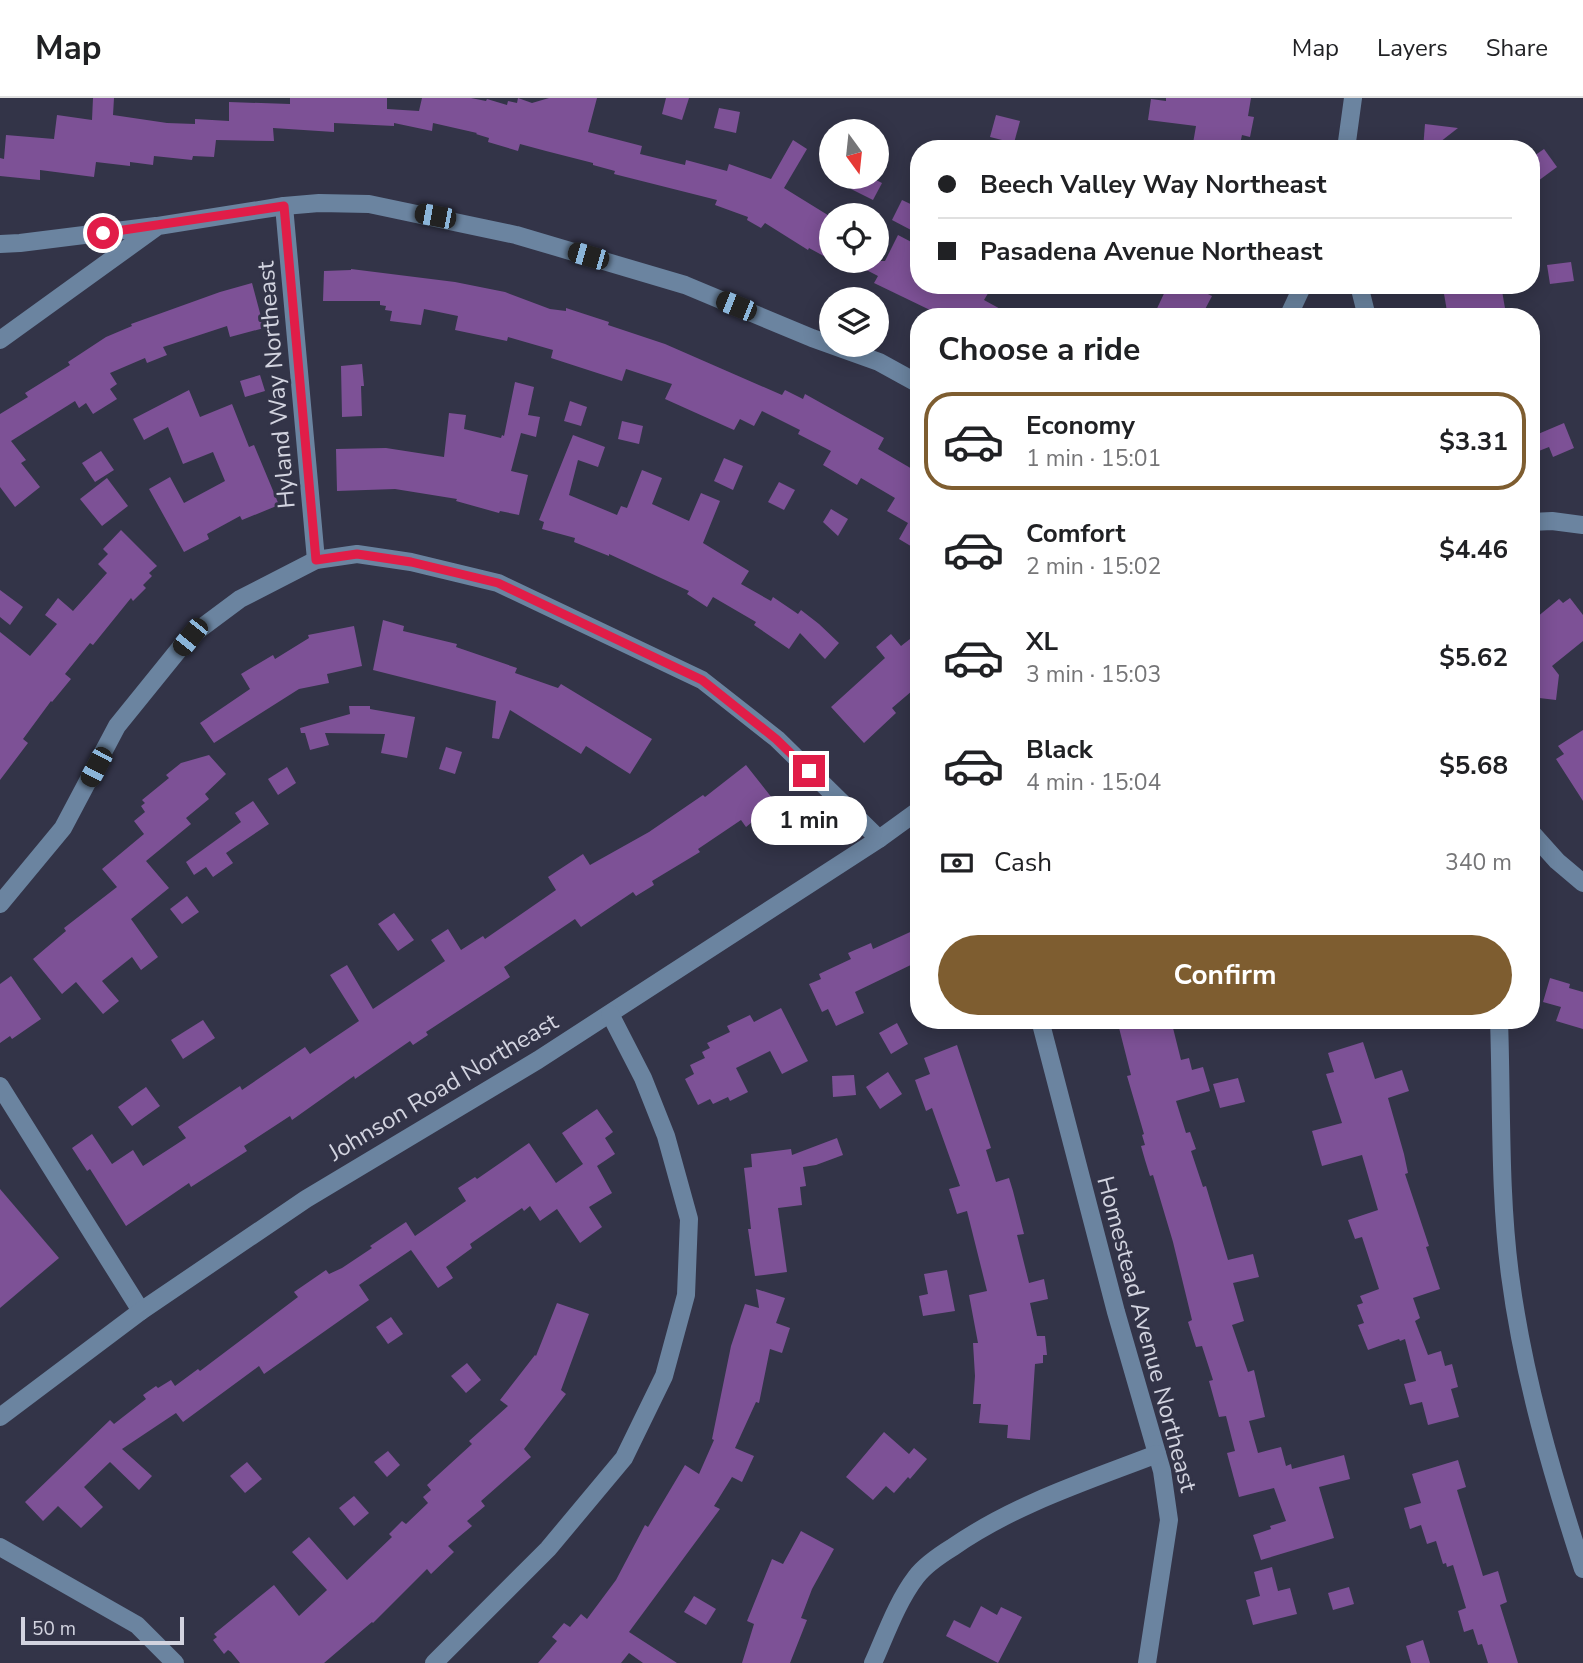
<!DOCTYPE html>
<html lang="en">
<head>
<meta charset="utf-8">
<style>
  :root { --surface:#fff; --page:#f6f6f6; --text:#202124; --muted:#757577; --line:#e0e0e0; --accent:#7e5d30 }
  body { margin:0; font-family:"Nunito Sans",sans-serif; background:var(--page); color:var(--text); height:100vh; display:flex; flex-direction:column; font-size:26px; white-space:nowrap }
  * { box-sizing:border-box; margin:0 }
  p { font-size:23px; color:var(--muted) }
  .icon { flex:none; width:38px; height:38px; fill:none; stroke:currentColor; stroke-width:2; stroke-linecap:round; stroke-linejoin:round }
  .map { position:relative; flex:1; overflow:hidden }
  .panel { position:absolute; left:910px; top:210px; width:630px; height:721px; display:flex; flex-direction:column; background:var(--surface); border-radius:28px; box-shadow:0 4px 18px #0003 }
  .panel>* { flex:none }
  .guide { position:absolute; left:910px; top:42px; width:630px; height:154px; border-radius:28px; box-shadow:0 4px 18px #0003; display:grid; align-content:center; height:154px; padding:0 28px; background:var(--surface) }
  .needle { width:46px; rotate:165deg }
  .fabs { position:absolute; left:819px; top:21px; display:grid; gap:14px }
  .fabs a { display:grid; place-items:center; width:70px; height:70px; border-radius:50%; background:var(--surface); box-shadow:0 4px 18px #0003; font-size:35px }
  .scale { position:absolute; left:21px; bottom:18px; width:163px; box-sizing:border-box; padding-left:7px; border:4px solid #d2d3df; border-top:0; font-size:19px; line-height:24px; white-space:nowrap; color:#d2d3df; -webkit-text-stroke:5px #333448; paint-order:stroke }
  .end { position:absolute; width:32px; height:32px; margin:-16px; border:9px solid #e11d48; background:#fff; box-shadow:0 0 0 4px #fff }
  .from { border-radius:50% }
  .bubble { position:absolute; height:49px; border-radius:24px; background:var(--surface); box-shadow:0 4px 18px #0003; font-size:23px; font-weight:700; line-height:49px; text-align:center }
  .car { position:absolute; width:21px; height:42px; margin:-21px -10px; border-radius:9px; box-shadow:0 0 5px 2px #0007; background:linear-gradient(#222 24%,#8ab4d8 0 40%,#222 0 76%,#8ab4d8 0 86%,#222 0) }
  .guide b { display:flex; align-items:center; gap:24px; height:66px; font-size:26px }
  .guide b+b { border-top:2px solid var(--line) }
  .guide i { width:18px; height:18px; background:var(--text) }
  ul { padding:0; list-style:none }
  li { display:flex; align-items:center; gap:21px; height:98px; margin:0 14px 10px; padding:0 14px; border:4px solid transparent; border-radius:28px }
  li div { flex:1 }
  li b { display:block; font-size:26px }
  li em { font-style:normal; font-weight:700 }
  li.selected { border-color:var(--accent) }
  li>.icon { width:63px; height:63px; stroke-width:1.5 }
  h2 { padding:0 28px; font-size:32px; line-height:84px }
  .pay { display:flex; align-items:center; gap:18px; height:77px; padding:0 28px; font-size:26px }
  .pay p { margin-inline-start:auto }
  .button { display:flex; gap:14px; margin-top:auto; padding:14px 28px }
  .button a { flex:1; height:80px; border-radius:42px; background:var(--accent); color:#fff; font-size:28px; font-weight:700; line-height:80px; text-align:center }
  header { display:flex; align-items:center; gap:42px; box-sizing:border-box; height:98px; padding:0 35px; background:var(--surface); border-bottom:2px solid var(--line) }
  header strong { font-size:33px }
  nav { display:flex; gap:38px; margin-inline-start:auto; font-size:24px }
  .map>svg:first-child { display:block }
  .building { fill:#7d5196 }
  .lines { fill:none; stroke-linecap:round; stroke-linejoin:round }
  .minor { stroke:#6b84a0; stroke-width:18 }
  .route { stroke:#e11d48; stroke-width:9 }
  .labels { text-anchor:middle; stroke-width:6; stroke-linejoin:round; paint-order:stroke }
  .street-label { font-size:24px; fill:#d2d3df; stroke:#333448 }
</style>
</head>
<body>
<header>
<strong>Map</strong>
<nav><a>Map</a><a>Layers</a><a>Share</a></nav>
</header>
<div class="map">
<svg width="1583" height="1565" viewBox="0 0 1583 1565">
  <rect width="100%" height="100%" fill="#333448"/>
  <!-- building -->
  <g class="building">
    <path d="M93 0H114L113 17 167 25 195 26V21L229 23V4L290 6V0H387V11L419 13 422 0H471L486 3 487 1 507 7 508 3 517 5 518 0 532 5 549 0H597L588 34 642 48 640 56 685 67 686 62 727 73 729 66 771 81 793 42 807 51 784 90 831 119V162L809 150 808 152 765 125 761 130 747 122 748 119 715 107 717 102 614 76 615 73 593 67V65L546 53 520 46 518 53 488 44 489 40 476 36 477 35 433 25 432 33 394 25V28L334 25V34L273 30 274 43 216 42 214 59 193 58 192 62 154 58 153 67 130 64V68L96 64 94 79 40 72V82L0 78V60L4 61 6 37 54 41 57 17 92 22Z"/>
    <path d="M666 0H689L682 22 662 16Z"/>
    <path d="M1166 0H1251L1248 18 1254 19 1250 39 1242 37 1239 51H1192L1196 28 1148 22 1151 1 1166 3Z"/>
    <path d="M719 10 740 14 736 35 714 30Z"/>
    <path d="M996 17 1020 23 1014 45 990 39Z"/>
    <path d="M1425 26 1458 30 1431 51H1423Z"/>
    <path d="M1544 51 1557 69 1538 83 1531 74V60Z"/>
    <path d="M857 79H870L882 85 873 102 851 91Z"/>
    <path d="M902 102 919 110V116L911 132 892 122Z"/>
    <path d="M898 137 919 148V187H993L984 202 1015 219H926L930 212 874 185 878 178 849 163H885Z"/>
    <path d="M1571 164 1574 183 1550 186 1547 167Z"/>
    <path d="M351 171 455 184 505 194 550 211 566 213V210L609 224 608 227 665 246 782 297 785 292 803 301 805 296 884 340 878 351 919 375V453L899 441 908 425 887 413 895 400 861 380 857 387 823 367 831 353 798 336 800 332 762 313 754 328 740 321 734 332 665 301 672 286 626 271 622 283 551 260 553 252 508 239 507 243 455 232 458 218 424 211 421 227 390 223 392 213 385 212 386 208 380 207V203H323L324 173 351 172Z"/>
    <path d="M252 185 264 230 230 239 227 228 163 249 167 257 147 265 145 260 110 275 117 286 110 291 117 301 93 316 86 305 79 310 75 303 11 343 26 362 21 365 40 389 15 409 0 389V316L28 299 25 295 70 267 68 264 106 239 132 228 131 226 220 194Z"/>
    <path d="M1168 187H1189L1212 198 1201 219H1153Z"/>
    <path d="M1461 187H1501L1506 216 1448 219 1443 190Z"/>
    <path d="M362 266 364 288H361L362 318 342 319 341 268Z"/>
    <path d="M260 277 265 293 245 299 240 283Z"/>
    <path d="M515 284 534 289 528 317 540 319 536 339 521 335 511 373 528 377 519 417 500 413 499 415 456 403 457 401 395 391 337 393 336 351 386 350 444 359 449 315 466 317 464 331 501 340 502 337 504 338Z"/>
    <path d="M189 292 200 319 232 306 249 349 254 347 279 407 242 422 240 418 207 436 209 441 184 454 149 391 170 379 184 405 225 383 213 354 183 366 168 329 144 342 133 321Z"/>
    <path d="M570 303 587 309 581 328 564 323Z"/>
    <path d="M622 323 643 328 639 346 618 341Z"/>
    <path d="M1564 325 1574 350 1553 359 1549 349 1531 356V339Z"/>
    <path d="M573 337 605 349 598 369 578 362 569 397 617 417 621 408 627 410 642 372 662 380 652 406 689 423 701 395 720 403 703 445 749 473 741 486 771 503 773 499 798 516 801 512 819 526 839 545 825 561 800 535 789 551 754 527 756 524 713 499 707 509 687 496 689 493 609 456V458L574 444 575 440 542 431 544 424 539 422Z"/>
    <path d="M101 353 114 372 95 384 82 365Z"/>
    <path d="M724 360 743 368 733 392 714 383Z"/>
    <path d="M107 380 128 408 102 428 80 401Z"/>
    <path d="M779 384 795 392 784 412 768 404Z"/>
    <path d="M831 411 848 421 838 438 823 424Z"/>
    <path d="M121 432 157 468 149 475 152 478 143 487 146 490 133 503 131 500 93 547 90 545 65 576 71 581 52 604 51 603 23 641 28 645 0 682V534L30 558 57 526 45 517 58 500 73 513 107 475 98 466 108 456 103 451Z"/>
    <path d="M0 492 23 509 10 527 0 519Z"/>
    <path d="M1570 500 1583 517V543L1552 568 1559 577 1556 602 1531 599 1533 568 1531 566V524L1559 501 1563 505Z"/>
    <path d="M383 522 404 528 403 533 457 546 456 549 517 570 515 575 558 590 561 586 652 641 630 676 586 648 581 656 510 612 499 641 492 640 496 603 373 572Z"/>
    <path d="M354 528 362 568 327 576 329 585 299 591 214 645 200 625 250 591 241 576 273 557 275 561 309 540 308 537Z"/>
    <path d="M919 534V587L892 610 896 615 864 645 831 609 885 560 876 549 891 536 901 548Z"/>
    <path d="M349 608H370V611L415 619 407 660 381 655 385 636 325 635 329 647 310 652 305 635H301L300 630 350 616Z"/>
    <path d="M1583 632V703L1556 661 1564 656 1558 648Z"/>
    <path d="M446 649 462 654 455 676 439 671Z"/>
    <path d="M209 657 226 676 205 696 209 701 186 720 191 726 146 763 169 790 131 821 158 859 141 872 132 859 102 883 119 903 103 916 76 884 62 896 33 861 66 833 64 830 117 789 102 771 144 736 134 723 145 714 141 708 145 705 142 702 169 680 166 677 181 665Z"/>
    <path d="M746 667 776 705 746 729 741 722 698 751 700 754 652 783 654 787 636 798 633 794 581 829 575 821 504 869 510 879 426 934 428 937 413 947 410 943 355 981 354 978 292 1022 290 1018 244 1048 247 1053 191 1089 189 1085 126 1128 90 1071 87 1073 72 1050 92 1036 112 1066 133 1052 143 1068 186 1040 178 1029 240 988 242 992 305 949 310 956 359 923 330 877 347 867 373 911 445 863 431 842 448 831 461 852 483 838 485 841 556 792 548 779 583 756 590 767 649 734 703 697 705 699Z"/>
    <path d="M287 669 296 685 278 697 268 681Z"/>
    <path d="M253 703 269 726 226 755 233 765 213 779 206 769 194 777 186 764 241 724 235 715Z"/>
    <path d="M187 798 199 814 182 826 170 811Z"/>
    <path d="M394 815 414 842 398 853 378 826Z"/>
    <path d="M919 830V863L855 894 864 915 836 928 828 911 822 914 809 886 821 881 819 876 851 861 848 855 871 845 873 851Z"/>
    <path d="M11 878 41 921 12 941 10 938 0 945V886Z"/>
    <path d="M1550 880 1570 886 1569 890 1583 894V931L1556 923 1561 909 1543 904Z"/>
    <path d="M781 910 808 963 782 976 770 953 736 970 748 994 730 1003 728 999 713 1006 710 1001 698 1007 685 981 694 976 690 967 705 960 702 954 710 950 707 945 730 934 727 928 750 917 754 924Z"/>
    <path d="M203 922 215 940 183 961 171 942Z"/>
    <path d="M1117 922H1171L1181 962 1189 960 1192 972 1203 969 1210 993 1176 1003 1186 1035 1190 1034 1196 1051 1191 1053 1203 1089 1206 1088 1228 1162 1253 1156 1259 1179 1233 1185 1244 1223 1232 1227 1248 1274 1254 1272 1265 1319 1249 1323 1258 1355 1281 1349 1286 1368 1291 1366 1292 1371 1344 1357 1350 1381 1319 1389 1334 1440 1261 1462 1253 1437 1271 1431 1270 1428 1286 1423 1274 1390 1239 1399 1227 1355 1235 1353 1226 1318 1219 1319 1209 1283 1213 1282 1202 1248 1196 1249 1188 1224 1192 1222 1173 1144 1153 1077 1150 1078 1145 1062 1141 1048 1145 1047 1142 1037 1144 1036 1127 978 1131 977Z"/>
    <path d="M897 925 908 946 891 956 879 935Z"/>
    <path d="M1363 944 1375 981 1402 972 1409 993 1388 1000 1404 1056 1408 1075 1405 1076 1429 1148 1426 1149 1440 1191 1413 1200 1420 1220 1415 1223 1428 1257 1441 1253 1445 1268 1452 1266 1458 1289 1451 1291 1459 1319 1428 1327 1422 1304 1410 1307 1404 1286 1416 1283 1405 1241 1400 1243 1399 1241 1368 1252 1358 1227 1364 1225 1357 1207 1363 1205 1360 1198 1379 1191 1362 1139 1355 1141 1348 1122 1378 1112 1362 1057 1322 1068 1312 1033 1342 1025 1326 976 1334 974 1328 955Z"/>
    <path d="M957 947 991 1050 986 1052 996 1084 1009 1080 1013 1093 1024 1136 1017 1137 1029 1185 1044 1181 1048 1201 1030 1205 1037 1238H1045L1047 1257H1043V1265L1035 1266 1030 1342 1007 1340 1008 1327 979 1325 981 1306H973L975 1278 973 1245H978L969 1197 987 1193 967 1113 957 1116 949 1091 960 1088 932 1010 926 1013 915 982 930 976 924 960Z"/>
    <path d="M888 974 902 996 880 1011 866 989Z"/>
    <path d="M854 977 856 997 833 999 832 978Z"/>
    <path d="M1238 980 1245 1004 1220 1010 1213 986Z"/>
    <path d="M146 989 160 1008 132 1028 118 1009Z"/>
    <path d="M597 1011 613 1034 605 1040 615 1056 597 1068 612 1095 589 1109 602 1129 580 1145 557 1111 540 1123 530 1108 524 1113 522 1110 470 1146 472 1150 446 1169 453 1180 438 1190 411 1152 359 1187 369 1202 264 1276 259 1268 183 1324 176 1315 122 1351 152 1378 139 1392 110 1364 84 1389 103 1409 81 1430 58 1408 43 1423 25 1404 110 1322 114 1326 146 1301 143 1297 156 1288 158 1290 171 1282 175 1288 198 1271 200 1273 298 1199 294 1194 326 1172 329 1176 342 1170 372 1150 370 1148 406 1124 415 1138 466 1103 458 1090 475 1079 477 1081 529 1045 556 1085 583 1066 562 1035Z"/>
    <path d="M837 1040 843 1057 816 1067 803 1069 806 1088 800 1089 802 1107 778 1110 787 1174 755 1178 748 1131H751L744 1070 752 1069 751 1056 791 1051 792 1057Z"/>
    <path d="M0 1091 59 1160 0 1210Z"/>
    <path d="M947 1172 955 1213 923 1218 919 1198 928 1196 924 1176Z"/>
    <path d="M756 1191 785 1200 776 1225 790 1230 782 1255 770 1251 759 1305 756 1304 735 1350 754 1358 742 1384 732 1379 714 1408 720 1411 629 1534 677 1565H643L629 1555 621 1565H538L557 1543 552 1539 564 1525 570 1529 581 1516 587 1521 616 1482 645 1427 648 1429 685 1367 699 1376 714 1342 712 1341 731 1248 745 1206 759 1210Z"/>
    <path d="M557 1205 589 1216 561 1292 566 1296 524 1351 531 1359 481 1403 485 1408 467 1423 472 1428 448 1448 454 1454 431 1476 427 1471 373 1525 372 1524 324 1565H240L231 1554 228 1552 224 1556 213 1542 217 1539 214 1536 274 1487 299 1518 327 1492 292 1454 309 1439 347 1482 392 1439 389 1436 402 1423 406 1426 428 1405 423 1399 431 1392 427 1387 472 1346 469 1343 508 1308 500 1302 535 1257 536 1258Z"/>
    <path d="M391 1219 403 1236 388 1246 376 1229Z"/>
    <path d="M467 1265 481 1282 466 1295 451 1278Z"/>
    <path d="M884 1334 909 1356 914 1350 927 1361 910 1381 908 1379 894 1395 886 1388 873 1402 846 1379Z"/>
    <path d="M388 1353 400 1367 387 1379 374 1364Z"/>
    <path d="M1458 1362 1466 1389 1457 1392 1483 1478 1498 1473 1507 1504 1500 1507 1518 1565H1488L1482 1546 1478 1547 1473 1531 1464 1534 1458 1513 1466 1510 1453 1467 1447 1469 1446 1465 1443 1466 1436 1443 1427 1446 1421 1427 1410 1431 1404 1410 1421 1405 1412 1376Z"/>
    <path d="M247 1364 262 1381 245 1395 230 1378Z"/>
    <path d="M354 1398 369 1415 354 1428 339 1410Z"/>
    <path d="M801 1433 834 1451 812 1491 801 1520 807 1522 790 1565H742L754 1526 747 1523 772 1461 783 1466Z"/>
    <path d="M1272 1469 1278 1493 1290 1490 1297 1516 1253 1527 1246 1502 1260 1498 1254 1474Z"/>
    <path d="M1349 1489 1354 1506 1333 1512 1328 1495Z"/>
    <path d="M694 1498 716 1511 706 1527 684 1514Z"/>
    <path d="M981 1508 997 1517 1001 1509 1022 1519 998 1565 946 1538 954 1522 970 1530Z"/>
    <path d="M1423 1542 1430 1565H1411L1406 1548Z"/>
  </g>
  <g class="lines">
    <!-- minor -->
    <g class="minor">
      <path d="M1346 51 1353 0"/>
      <path d="M284 108 316 462"/>
      <path d="M0 146 20 145 156 128"/>
      <path d="M1359 187 1367 219"/>
      <path d="M1288 219 1303 187"/>
      <path d="M0 242 158 128 284 108 319 105 369 106 516 137 685 187 812 240 879 264 919 286"/>
      <path d="M1531 424 1552 423 1583 427"/>
      <path d="M1531 734 1557 763 1583 785"/>
      <path d="M0 806 63 730 117 628 189 539 240 501 316 462 357 456 411 464 498 485 702 582 777 641 879 741"/>
      <path d="M1040 922 1116 1214 1162 1373 1169 1422 1147 1565"/>
      <path d="M1499 922C1502 1007 1499 1093 1510 1177 1523 1277 1552 1376 1583 1471"/>
      <path d="M0 988 141 1213"/>
      <path d="M0 1319 141 1213 306 1101 538 962 879 741 919 712"/>
      <path d="M0 1449 137 1527 175 1565"/>
      <path d="M434 1565 548 1451 624 1360 664 1278 686 1197 689 1121 666 1038 643 980 610 916"/>
      <path d="M873 1565C886 1536 897 1504 916 1479 925 1467 940 1457 953 1449 1015 1406 1087 1383 1157 1356"/>
    </g>
  </g>
  <g class="lines">
    <!-- route -->
    <path class="route" d="M103 135 284 108 316 462 357 456 411 464 498 485 702 582 776 641 809 673"/>
  </g>
  <g class="labels">
    <!-- street labels -->
    <g class="street-label">
      <text transform="translate(276 287) rotate(-95)" y="8">Hyland Way Northeast</text>
      <text transform="translate(443 989) rotate(-31)" y="8">Johnson Road Northeast</text>
      <text transform="translate(1147 1236) rotate(75)" y="8">Homestead Avenue Northeast</text>
    </g>
  </g>
</svg>
<div class="fabs">
<a><svg class="needle" viewBox="-14 -14 28 28"><path d="M0-13l5 13h-10z" fill="#e53935"/><path d="M0 13l5-13h-10z" fill="#757577"/></svg></a>
<a><svg class="icon" aria-label="locate" viewBox="0 0 24 24"><circle cx="12" cy="12" r="6"/><path d="M12 2v4M12 18v4M2 12h4M18 12h4"/></svg></a>
<a><svg class="icon" aria-label="layers" viewBox="0 0 24 24"><path d="M12 4l9 5-9 5-9-5zM3 14l9 5 9-5"/></svg></a>
</div>
<div class="scale">50 m</div>
<i class="end from" style="left:103px;top:135px"></i>
<i class="end" style="left:809px;top:673px"></i>
<div class="bubble" style="left:751px;top:698px;width:116px">1 min</div>
<i class="car" style="left:435px;top:118px;rotate:281deg"></i>
<i class="car" style="left:588px;top:158px;rotate:286deg"></i>
<i class="car" style="left:736px;top:208px;rotate:292deg"></i>
<i class="car" style="left:190px;top:539px;rotate:219deg"></i>
<i class="car" style="left:96px;top:669px;rotate:208deg"></i>
<div class="guide">
<b><i class="from"></i>Beech Valley Way Northeast</b>
<b><i></i>Pasadena Avenue Northeast</b>
</div>
<section class="panel">
<h2>Choose a ride</h2>
<ul>
<li class="selected"><svg class="icon" aria-label="car" viewBox="0 0 24 24"><path d="M5 17H2v-5l4-1 3-4h7l3 4 3 1v5h-3M9 17h6M6 11h13"/><circle cx="7" cy="17" r="2"/><circle cx="17" cy="17" r="2"/></svg><div><b>Economy</b><p>1 min · 15:01</p></div><em>$3.31</em></li>
<li><svg class="icon" aria-label="car" viewBox="0 0 24 24"><path d="M5 17H2v-5l4-1 3-4h7l3 4 3 1v5h-3M9 17h6M6 11h13"/><circle cx="7" cy="17" r="2"/><circle cx="17" cy="17" r="2"/></svg><div><b>Comfort</b><p>2 min · 15:02</p></div><em>$4.46</em></li>
<li><svg class="icon" aria-label="car" viewBox="0 0 24 24"><path d="M5 17H2v-5l4-1 3-4h7l3 4 3 1v5h-3M9 17h6M6 11h13"/><circle cx="7" cy="17" r="2"/><circle cx="17" cy="17" r="2"/></svg><div><b>XL</b><p>3 min · 15:03</p></div><em>$5.62</em></li>
<li><svg class="icon" aria-label="car" viewBox="0 0 24 24"><path d="M5 17H2v-5l4-1 3-4h7l3 4 3 1v5h-3M9 17h6M6 11h13"/><circle cx="7" cy="17" r="2"/><circle cx="17" cy="17" r="2"/></svg><div><b>Black</b><p>4 min · 15:04</p></div><em>$5.68</em></li>
</ul>
<div class="pay"><svg class="icon" aria-label="cash" viewBox="0 0 24 24"><path d="M3 7h18v10H3z"/><circle cx="12" cy="12" r="2"/></svg>Cash<p>340 m</p></div>
<div class="button"><a>Confirm</a></div>
</section>
</div>
</body>
</html>
